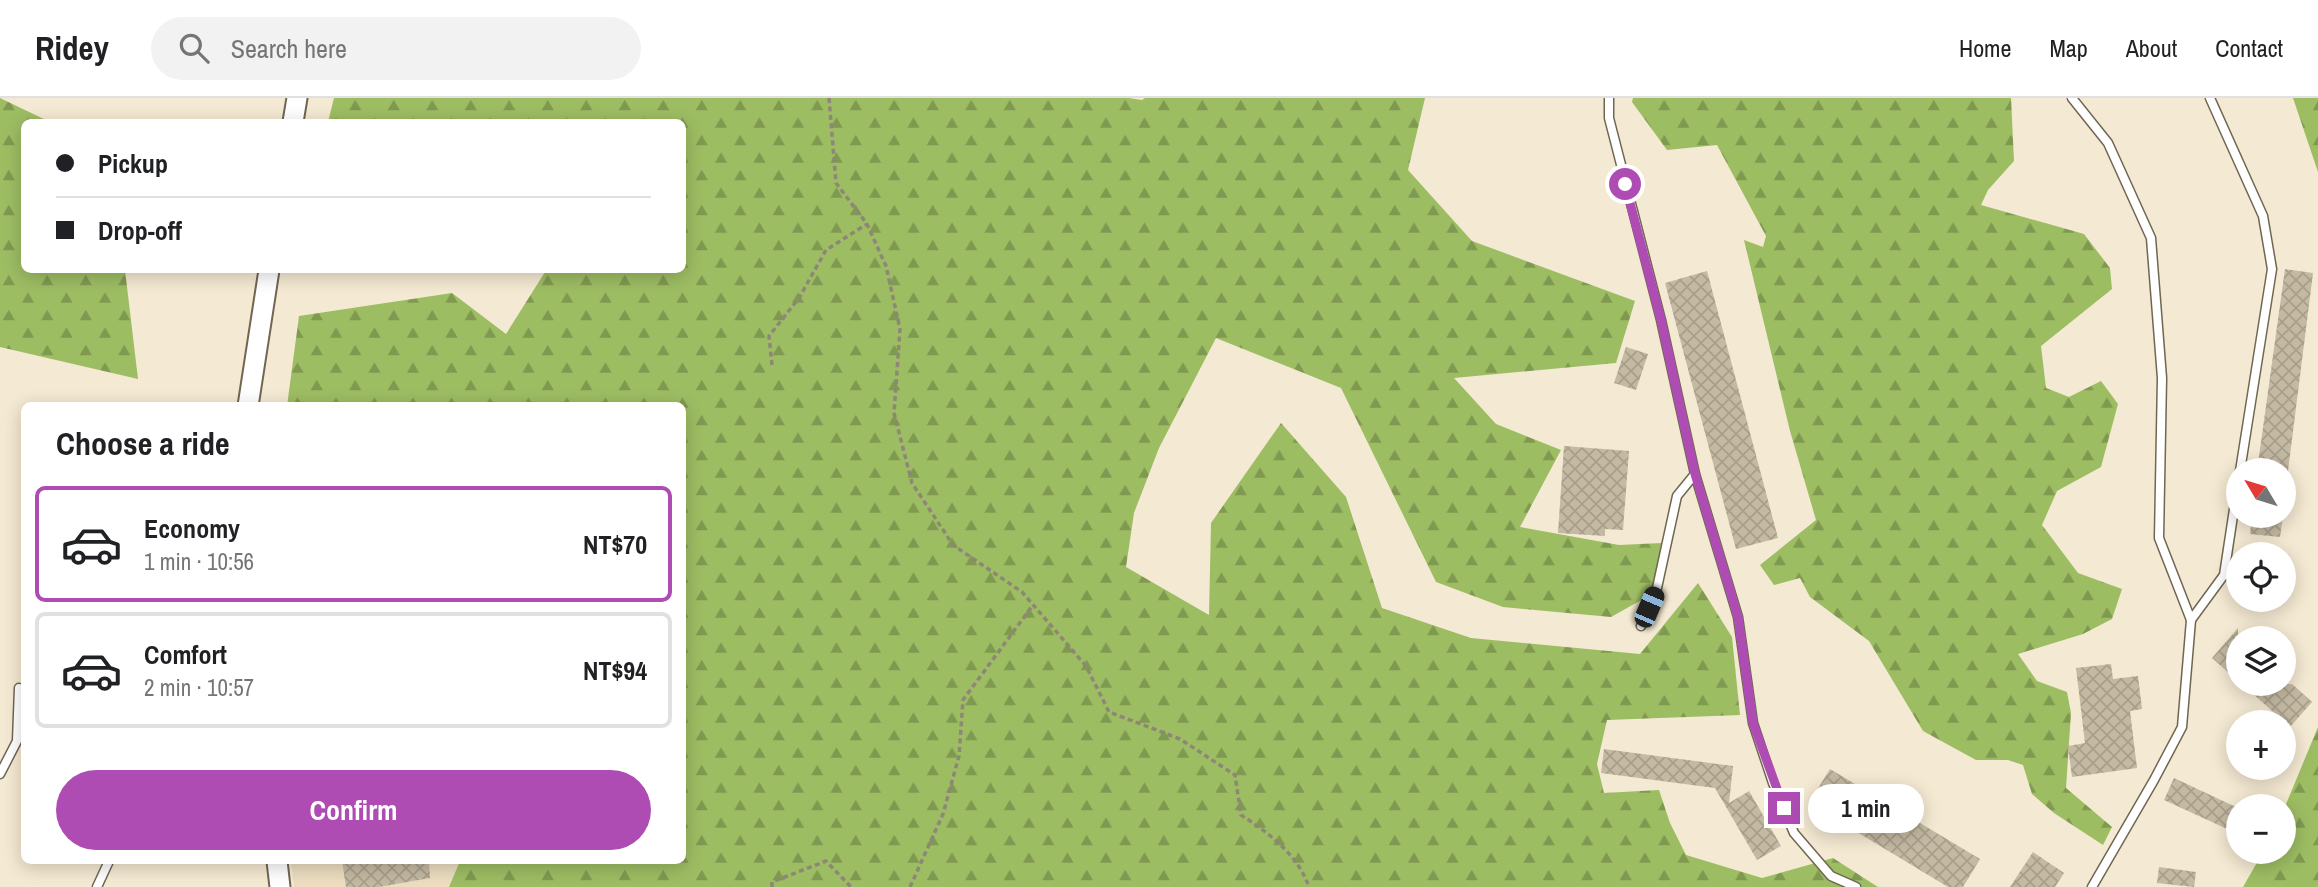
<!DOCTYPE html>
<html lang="en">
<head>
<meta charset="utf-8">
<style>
  :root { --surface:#fff; --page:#f2f2f2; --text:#202124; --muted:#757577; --line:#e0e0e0; --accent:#ae4cb4 }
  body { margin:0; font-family:"Archivo Narrow",sans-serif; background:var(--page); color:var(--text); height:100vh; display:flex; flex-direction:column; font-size:26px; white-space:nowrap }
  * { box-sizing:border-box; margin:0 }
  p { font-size:23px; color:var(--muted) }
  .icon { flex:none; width:38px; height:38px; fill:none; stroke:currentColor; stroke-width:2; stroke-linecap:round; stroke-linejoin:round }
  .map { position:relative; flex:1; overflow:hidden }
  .drawer { position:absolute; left:21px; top:304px; width:665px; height:462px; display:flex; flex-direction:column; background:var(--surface); border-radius:10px; box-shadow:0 4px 18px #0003 }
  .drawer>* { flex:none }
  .guide { position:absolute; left:21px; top:21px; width:665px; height:154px; border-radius:10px; box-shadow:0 4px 18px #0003; display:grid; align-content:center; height:154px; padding:0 35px; background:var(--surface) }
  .needle { width:46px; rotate:308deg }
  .tools { position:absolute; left:2226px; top:360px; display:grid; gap:14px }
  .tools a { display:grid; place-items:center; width:70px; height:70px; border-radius:50%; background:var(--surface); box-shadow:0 4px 18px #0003; font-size:35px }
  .end { position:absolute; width:32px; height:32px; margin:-16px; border:9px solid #ae4cb4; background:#fff; box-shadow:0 0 0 4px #fff }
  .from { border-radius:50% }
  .bubble { position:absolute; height:49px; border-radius:24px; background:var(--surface); box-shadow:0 4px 18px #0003; font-size:23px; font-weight:700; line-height:49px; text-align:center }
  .car { position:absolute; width:21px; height:42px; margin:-21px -10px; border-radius:9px; box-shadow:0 0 5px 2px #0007; background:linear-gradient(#222 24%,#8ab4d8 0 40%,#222 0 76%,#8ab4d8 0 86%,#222 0) }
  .guide b { display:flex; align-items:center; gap:24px; height:66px; font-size:26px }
  .guide b+b { border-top:2px solid var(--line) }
  .guide i { width:18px; height:18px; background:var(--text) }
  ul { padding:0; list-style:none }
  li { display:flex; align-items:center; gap:21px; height:116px; margin:0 14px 10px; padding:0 21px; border:4px solid var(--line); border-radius:10px }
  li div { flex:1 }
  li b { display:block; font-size:26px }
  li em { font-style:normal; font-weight:700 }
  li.on { border-color:var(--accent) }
  li>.icon { width:63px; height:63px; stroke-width:1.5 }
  h2 { padding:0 35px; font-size:32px; line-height:84px }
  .action { display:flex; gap:14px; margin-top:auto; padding:14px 35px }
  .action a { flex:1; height:80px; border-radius:42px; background:var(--accent); color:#fff; font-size:28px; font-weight:700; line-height:80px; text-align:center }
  header { display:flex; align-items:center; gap:42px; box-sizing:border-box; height:98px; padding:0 35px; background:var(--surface); border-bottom:2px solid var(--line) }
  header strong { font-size:33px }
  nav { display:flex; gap:38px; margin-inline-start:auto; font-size:24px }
  .search { width:490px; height:63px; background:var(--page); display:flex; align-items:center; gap:18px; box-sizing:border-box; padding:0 24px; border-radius:38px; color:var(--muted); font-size:26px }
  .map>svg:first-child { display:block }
  .built { fill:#ecddc0 }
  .forest { fill:url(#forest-firs) }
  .building { fill:url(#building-cross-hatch) }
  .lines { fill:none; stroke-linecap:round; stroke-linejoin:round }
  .service-casing { stroke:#706652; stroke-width:11 }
  .tertiary-casing { stroke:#706652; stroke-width:23 }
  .path { stroke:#8e8676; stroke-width:3.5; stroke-dasharray:5 3.5; stroke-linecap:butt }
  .service { stroke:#fff; stroke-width:8 }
  .tertiary { stroke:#fff; stroke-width:19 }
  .route { stroke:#ae4cb4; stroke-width:9 }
</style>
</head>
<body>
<header>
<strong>Ridey</strong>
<div class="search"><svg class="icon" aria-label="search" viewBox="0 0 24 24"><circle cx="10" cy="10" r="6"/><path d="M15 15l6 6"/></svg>Search here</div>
<nav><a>Home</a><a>Map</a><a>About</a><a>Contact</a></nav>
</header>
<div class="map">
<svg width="2318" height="789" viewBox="0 0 2318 789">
  <defs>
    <pattern id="forest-firs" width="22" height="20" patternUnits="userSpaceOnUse" patternTransform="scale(1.75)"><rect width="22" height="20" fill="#9dbd63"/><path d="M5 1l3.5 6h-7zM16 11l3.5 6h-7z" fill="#809950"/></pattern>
    <pattern id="building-cross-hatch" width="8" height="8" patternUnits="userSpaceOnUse" patternTransform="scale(1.75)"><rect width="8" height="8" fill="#c4b9a3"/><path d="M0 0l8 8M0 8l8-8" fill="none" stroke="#a89f8b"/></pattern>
  </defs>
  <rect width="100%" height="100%" fill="#f4e9d2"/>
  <!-- built -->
  <path class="built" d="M291 763H460L449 789H294Z"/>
  <!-- forest -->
  <g class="forest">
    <path d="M0 0 50 24H24V172H125L138 281 0 249Z"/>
    <path d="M334 0H1129L1142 2 1145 0H1425L1408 72 1472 143 1635 203 1616 265 1454 280 1496 326 1561 352 1520 429 1619 447 1662 445 1661 491 1611 519 1503 509 1436 484 1341 290 1216 240 1159 350 1134 415 1126 469 1209 517 1211 425 1281 325 1346 399 1382 510 1471 540 1640 556 1698 485 1732 539 1740 617 1607 622 1597 666 1604 695 1659 692 1670 725 1686 757 1762 780 1833 760 1878 789H449L460 763H682V308H287L299 218 452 195 506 236 545 174 543 172H682V24H328Z"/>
    <path d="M1633 0H2011L2014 63 1988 92 1981 107 2084 136 2110 170 2112 191 2041 248 2046 290 2069 299 2101 283 2118 306 2101 369 2057 393 2042 427 2078 475 2122 491 2112 521 2083 536 2018 556 2037 583 2067 594 2071 615 2066 690 2112 729 2103 747 2054 715 2032 696 2023 667 2008 662H1976L1923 633 1869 543 1810 499 1800 480 1774 487 1760 467 1816 422 1790 333 1744 142 1763 149 1766 138 1717 47 1667 52 1632 4Z"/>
    <path d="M2293 0H2318V74Z"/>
    <path d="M2318 629V789H2243L2263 754H2284V711Z"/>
  </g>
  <!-- building -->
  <g class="building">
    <path d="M2285 171 2313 175 2288 373H2257Z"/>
    <path d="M1707 173 1778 440 1736 451 1665 185Z"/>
    <path d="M1626 249 1648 256 1636 292 1614 285Z"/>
    <path d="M1564 348 1629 353 1623 432 1605 431V438L1558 435Z"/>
    <path d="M2252 418H2283L2280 439 2250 436Z"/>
    <path d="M2238 530V583L2212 560Z"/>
    <path d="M2111 566 2113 581 2138 578 2142 611 2130 613 2137 670 2072 679 2068 648 2085 645 2076 570Z"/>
    <path d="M2242 586H2292L2312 604 2290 629Z"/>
    <path d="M1604 651 1733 668 1729 705 1749 693 1781 748 1757 762 1715 690 1601 675Z"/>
    <path d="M1830 671 1980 761 1963 789H1948L1809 705Z"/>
    <path d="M2174 680 2238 710V736L2164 702Z"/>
    <path d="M2033 754 2064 775 2055 789H2010Z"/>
    <path d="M342 763H429L430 780 379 789H346Z"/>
    <path d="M2159 769 2196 774 2194 789 2157 785Z"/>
  </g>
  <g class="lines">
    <!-- service casing -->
    <g class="service-casing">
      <g id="service">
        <path d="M1609 0V20L1661 222 1695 376 1738 519 1753 625 1773 685 1794 735 1831 778 1856 789"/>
        <path d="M2072 0 2108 45 2151 140 2162 280 2159 440 2191 522 2182 629 2154 682 2092 789"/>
        <path d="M2210 0 2263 118 2272 171 2240 373"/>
        <path d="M2191 522 2224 477 2238 385"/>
        <path d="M1641 528 1657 490 1677 398 1695 376"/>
        <path d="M0 676 17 643 19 590"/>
        <path d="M97 789 109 763"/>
      </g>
    </g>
    <!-- tertiary casing -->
    <g class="tertiary-casing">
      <g id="tertiary">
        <path d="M293 24 297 0"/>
        <path d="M248 308 269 172"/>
        <path d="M277 763 280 789"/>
      </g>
    </g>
    <!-- path -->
    <g class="path">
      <path d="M829 0 836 85 867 126 886 168 900 231 894 315 912 385 953 447 1022 494 1086 568 1109 614 1180 641 1235 677 1241 717C1269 735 1298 757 1309 789"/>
      <path d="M772 267 769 238 799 200 826 152 867 126"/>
      <path d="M772 789V784L826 763 851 789"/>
      <path d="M910 789 943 716 959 658 963 602 1033 507"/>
    </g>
    <!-- service -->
    <use href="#service" class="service"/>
    <!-- tertiary -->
    <use href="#tertiary" class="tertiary"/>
  </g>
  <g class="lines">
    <!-- route -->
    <path class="route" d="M1625 86 1661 222 1695 376 1738 519 1753 625 1784 710"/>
  </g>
</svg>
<div class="tools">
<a><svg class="needle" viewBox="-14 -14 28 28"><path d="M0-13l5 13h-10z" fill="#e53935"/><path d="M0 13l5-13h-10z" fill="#757577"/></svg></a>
<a><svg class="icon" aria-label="locate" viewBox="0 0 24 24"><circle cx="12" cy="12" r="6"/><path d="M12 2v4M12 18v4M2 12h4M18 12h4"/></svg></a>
<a><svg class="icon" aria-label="layers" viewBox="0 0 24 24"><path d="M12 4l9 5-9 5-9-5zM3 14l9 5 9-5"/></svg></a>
<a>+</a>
<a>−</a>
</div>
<i class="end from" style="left:1625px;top:86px"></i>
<i class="end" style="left:1784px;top:710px"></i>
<div class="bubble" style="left:1808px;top:686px;width:116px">1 min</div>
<i class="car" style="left:1649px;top:509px;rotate:23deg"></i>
<div class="guide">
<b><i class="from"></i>Pickup</b>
<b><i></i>Drop-off</b>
</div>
<section class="drawer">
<h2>Choose a ride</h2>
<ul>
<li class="on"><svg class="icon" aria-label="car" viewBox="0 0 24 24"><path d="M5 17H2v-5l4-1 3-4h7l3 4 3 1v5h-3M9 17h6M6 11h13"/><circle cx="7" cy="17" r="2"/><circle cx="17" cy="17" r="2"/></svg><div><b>Economy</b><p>1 min · 10:56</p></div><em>NT$70</em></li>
<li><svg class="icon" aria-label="car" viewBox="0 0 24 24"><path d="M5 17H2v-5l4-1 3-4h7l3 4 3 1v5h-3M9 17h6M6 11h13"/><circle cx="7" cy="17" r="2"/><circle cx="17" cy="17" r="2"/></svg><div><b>Comfort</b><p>2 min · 10:57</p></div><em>NT$94</em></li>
</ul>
<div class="action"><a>Confirm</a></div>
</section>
</div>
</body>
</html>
